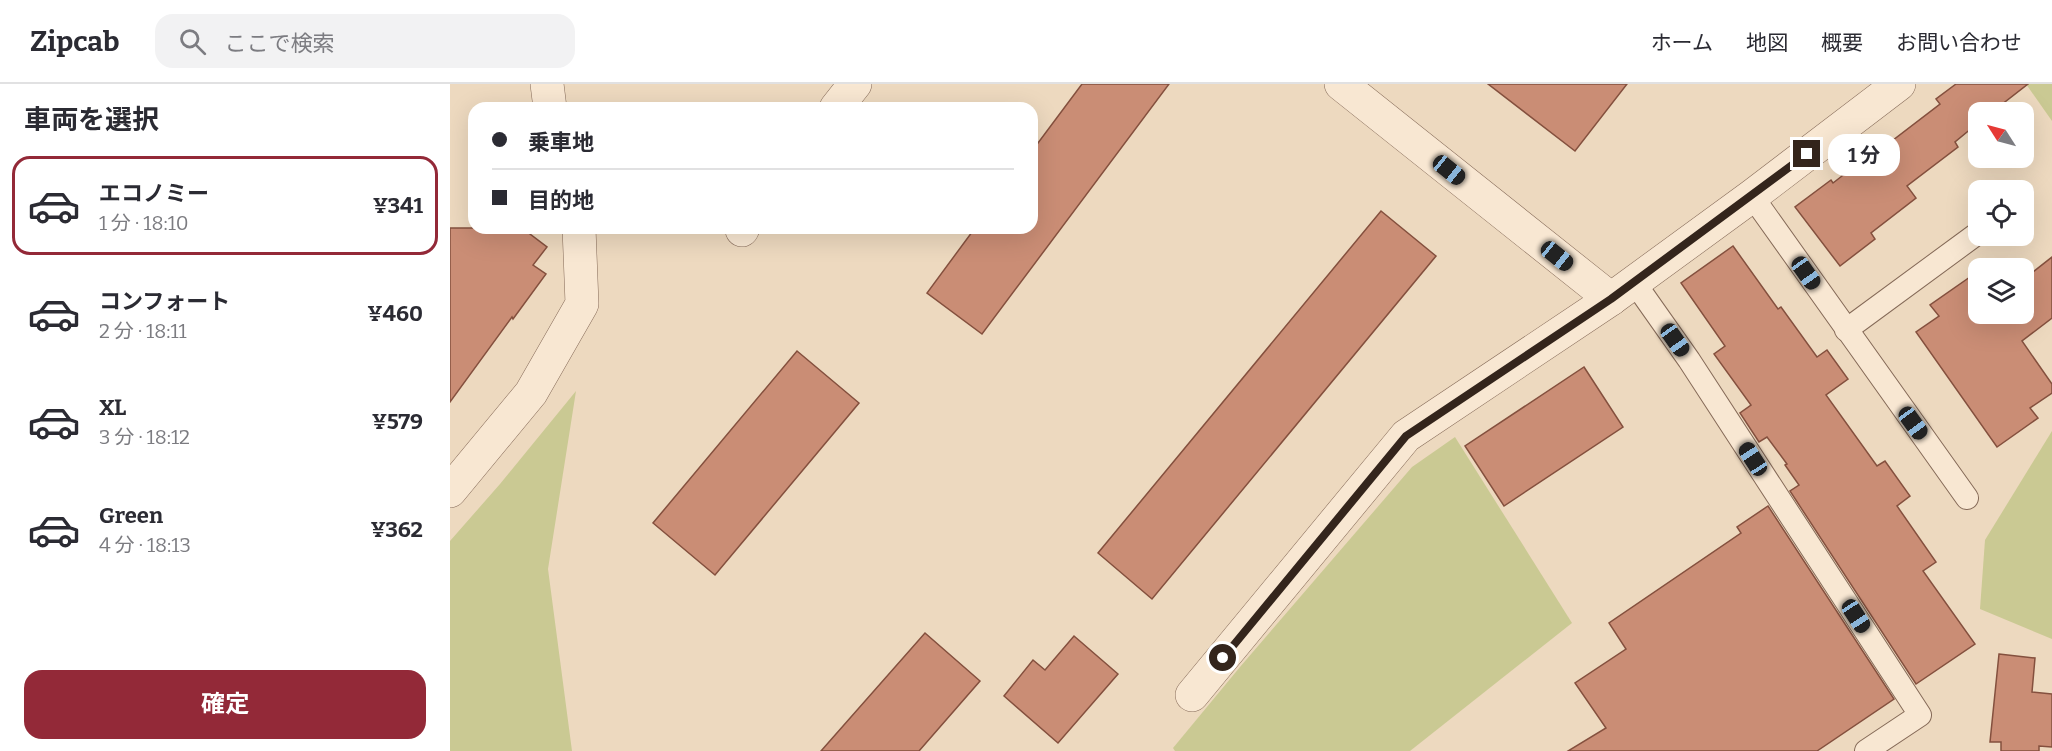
<!DOCTYPE html>
<html lang="ja">
<head>
<meta charset="utf-8">
<style>
  :root { --surface:#fff; --page:#f2f2f3; --text:#2b2b33; --muted:#7c7c81; --line:#e1e1e2; --accent:#932938 }
  body { margin:0; font-family:Bitter,"Noto Sans JP",serif; background:var(--page); color:var(--text); height:100vh; display:flex; flex-direction:column; font-size:22px; white-space:nowrap }
  * { box-sizing:border-box; margin:0 }
  p { font-size:20px; color:var(--muted) }
  .icon { flex:none; width:33px; height:33px; fill:none; stroke:currentColor; stroke-width:2; stroke-linecap:round; stroke-linejoin:round }
  .map { position:relative; flex:1; overflow:hidden }
  .side { display:flex; flex-direction:column; background:var(--surface); width:450px }
  .side>* { flex:none }
  .banner { position:absolute; left:18px; top:18px; width:570px; height:132px; border-radius:18px; box-shadow:0 6px 24px #0002; display:grid; align-content:center; height:132px; padding:0 24px; background:var(--surface) }
  .needle { width:39px; rotate:306deg }
  .buttons { position:absolute; left:1518px; top:18px; display:grid; gap:12px }
  .buttons a { display:grid; place-items:center; width:66px; height:66px; border-radius:12px; background:var(--surface); box-shadow:0 6px 24px #0002; font-size:30px }
  .end { position:absolute; width:27px; height:27px; margin:-14px; border:8px solid #34251c; background:#fff; box-shadow:0 0 0 3px #fff }
  .from { border-radius:50% }
  .bubble { position:absolute; height:42px; border-radius:18px; background:var(--surface); box-shadow:0 6px 24px #0002; font-size:20px; font-weight:700; line-height:42px; text-align:center }
  .car { position:absolute; width:18px; height:36px; margin:-18px -9px; border-radius:8px; box-shadow:0 0 4px 2px #0007; background:linear-gradient(#222 24%,#8ab4d8 0 40%,#222 0 76%,#8ab4d8 0 86%,#222 0) }
  .banner b { display:flex; align-items:center; gap:21px; height:57px; font-size:22px }
  .banner b+b { border-top:2px solid var(--line) }
  .banner i { width:15px; height:15px; background:var(--text) }
  ul { padding:0; list-style:none }
  li { display:flex; align-items:center; gap:18px; height:99px; margin:0 12px 9px; padding:0 12px; border:3px solid transparent; border-radius:18px }
  li div { flex:1 }
  li b { display:block; font-size:22px }
  li em { font-style:normal; font-weight:700 }
  li.on { border-color:var(--accent) }
  li>.icon { width:54px; height:54px; stroke-width:1.5 }
  h2 { padding:0 24px; font-size:27px; line-height:72px }
  .button { display:flex; gap:12px; margin-top:auto; padding:12px 24px }
  .button a { flex:1; height:69px; border-radius:18px; background:var(--accent); color:#fff; font-size:24px; font-weight:700; line-height:69px; text-align:center }
  header { display:flex; align-items:center; gap:36px; box-sizing:border-box; height:84px; padding:0 30px; background:var(--surface); border-bottom:2px solid var(--line) }
  header strong { font-size:28px }
  nav { display:flex; gap:33px; margin-inline-start:auto; font-size:21px }
  .search { width:420px; height:54px; background:var(--page); display:flex; align-items:center; gap:15px; box-sizing:border-box; padding:0 21px; border-radius:18px; color:var(--muted); font-size:22px }
  main { display:flex; flex:1; min-height:0 }
  .map>svg:first-child { display:block }
  .green { fill:#cac993 }
  .building { fill:#ca8d75; stroke:#84503e; stroke-width:1.5 }
  .lines { fill:none; stroke-linecap:round; stroke-linejoin:round }
  .lane-casing { stroke:#856a58; stroke-width:24 }
  .street-casing { stroke:#856a58; stroke-width:34 }
  .lane { stroke:#f8e7d2; stroke-width:22 }
  .street { stroke:#f8e7d2; stroke-width:33 }
  .route { stroke:#34251c; stroke-width:8 }
</style>
</head>
<body>
<header>
<strong>Zipcab</strong>
<div class="search"><svg class="icon" aria-label="search" viewBox="0 0 24 24"><circle cx="10" cy="10" r="6"/><path d="M15 15l6 6"/></svg>ここで検索</div>
<nav><a>ホーム</a><a>地図</a><a>概要</a><a>お問い合わせ</a></nav>
</header>
<main>
<section class="side">
<h2>車両を選択</h2>
<ul>
<li class="on"><svg class="icon" aria-label="car" viewBox="0 0 24 24"><path d="M5 17H2v-5l4-1 3-4h7l3 4 3 1v5h-3M9 17h6M6 11h13"/><circle cx="7" cy="17" r="2"/><circle cx="17" cy="17" r="2"/></svg><div><b>エコノミー</b><p>1 分 · 18:10</p></div><em>¥341</em></li>
<li><svg class="icon" aria-label="car" viewBox="0 0 24 24"><path d="M5 17H2v-5l4-1 3-4h7l3 4 3 1v5h-3M9 17h6M6 11h13"/><circle cx="7" cy="17" r="2"/><circle cx="17" cy="17" r="2"/></svg><div><b>コンフォート</b><p>2 分 · 18:11</p></div><em>¥460</em></li>
<li><svg class="icon" aria-label="car" viewBox="0 0 24 24"><path d="M5 17H2v-5l4-1 3-4h7l3 4 3 1v5h-3M9 17h6M6 11h13"/><circle cx="7" cy="17" r="2"/><circle cx="17" cy="17" r="2"/></svg><div><b>XL</b><p>3 分 · 18:12</p></div><em>¥579</em></li>
<li><svg class="icon" aria-label="car" viewBox="0 0 24 24"><path d="M5 17H2v-5l4-1 3-4h7l3 4 3 1v5h-3M9 17h6M6 11h13"/><circle cx="7" cy="17" r="2"/><circle cx="17" cy="17" r="2"/></svg><div><b>Green</b><p>4 分 · 18:13</p></div><em>¥362</em></li>
</ul>
<div class="button"><a>確定</a></div>
</section>
<div class="map">
<svg width="1602" height="667" viewBox="0 0 1602 667">
  <rect width="100%" height="100%" fill="#edd9bf"/>
  <!-- green -->
  <g class="green">
    <path d="M1576 0H1602V37Z"/>
    <path d="M126 307 98 485 122 667H0V457L50 400Z"/>
    <path d="M1602 347V555L1530 525 1535 456Z"/>
    <path d="M1005 353 1122 539 960 667H725L723 664 790 583 962 383Z"/>
  </g>
  <!-- building -->
  <g class="building">
    <path d="M632 0H719L532 250 477 209 525 144H582V67Z"/>
    <path d="M1038 0H1177L1125 67Z"/>
    <path d="M1506 0H1578L1542 28H1528V39L1505 58 1508 63 1457 102 1466 114 1421 149 1425 155 1390 182 1345 123 1381 96 1383 99 1428 64 1430 66 1490 20 1486 15Z"/>
    <path d="M931 127 986 172 702 515 648 469Z"/>
    <path d="M0 144H72L97 163 83 181 96 190 63 235 62 233 0 318Z"/>
    <path d="M1283 162 1328 225 1331 223 1367 273 1377 266 1398 295 1376 311 1427 382 1435 377 1460 412 1447 422 1486 478 1473 487 1525 560 1466 600 1340 407 1349 401 1335 381 1337 380 1317 353 1309 358 1290 329 1301 321 1264 270 1275 262 1231 199Z"/>
    <path d="M1602 173V234L1572 257 1602 300V309L1580 324 1588 334 1547 363 1466 248 1489 232 1480 221 1520 193 1528 205V230H1574V195Z"/>
    <path d="M347 267 409 319 265 491 203 439Z"/>
    <path d="M1134 283 1173 343 1054 422 1015 362Z"/>
    <path d="M1318 422 1444 615 1367 667H1118L1156 644 1125 599 1176 565 1159 539 1291 449 1287 443Z"/>
    <path d="M475 549 530 597 469 667H371Z"/>
    <path d="M624 552 668 590 608 659 554 612 583 576 595 586Z"/>
    <path d="M1549 570 1585 574 1582 608 1602 610V663L1589 662V667H1551V658H1540Z"/>
  </g>
  <g class="lines">
    <!-- lane casing -->
    <g class="lane-casing">
      <g id="lane">
        <path d="M1302 112 1517 414"/>
        <path d="M1184 198 1239 276 1470 631 1416 667"/>
        <path d="M1396 246 1528 149"/>
      </g>
    </g>
    <!-- street casing -->
    <g class="street-casing">
      <g id="street">
        <path d="M97 0 100 24"/>
        <path d="M891 0 1161 215"/>
        <path d="M386 24 405 0"/>
        <path d="M292 146 293 144"/>
        <path d="M0 407 81 309 132 220 129 144"/>
        <path d="M742 611 956 352 1161 215 1302 112 1449 0"/>
      </g>
    </g>
    <!-- lane -->
    <use href="#lane" class="lane"/>
    <!-- street -->
    <use href="#street" class="street"/>
  </g>
  <g class="lines">
    <!-- route -->
    <path class="route" d="M773 574 956 352 1161 215 1357 70"/>
  </g>
</svg>
<div class="buttons">
<a><svg class="needle" viewBox="-14 -14 28 28"><path d="M0-13l5 13h-10z" fill="#e53935"/><path d="M0 13l5-13h-10z" fill="#7c7c81"/></svg></a>
<a><svg class="icon" aria-label="locate" viewBox="0 0 24 24"><circle cx="12" cy="12" r="6"/><path d="M12 2v4M12 18v4M2 12h4M18 12h4"/></svg></a>
<a><svg class="icon" aria-label="layers" viewBox="0 0 24 24"><path d="M12 4l9 5-9 5-9-5zM3 14l9 5 9-5"/></svg></a>
</div>
<i class="end from" style="left:773px;top:574px"></i>
<i class="end" style="left:1357px;top:70px"></i>
<div class="bubble" style="left:1378px;top:50px;width:72px">1 分</div>
<i class="car" style="left:999px;top:86px;rotate:129deg"></i>
<i class="car" style="left:1107px;top:172px;rotate:129deg"></i>
<i class="car" style="left:1356px;top:189px;rotate:145deg"></i>
<i class="car" style="left:1225px;top:256px;rotate:145deg"></i>
<i class="car" style="left:1463px;top:339px;rotate:144deg"></i>
<i class="car" style="left:1303px;top:375px;rotate:327deg"></i>
<i class="car" style="left:1406px;top:532px;rotate:147deg"></i>
<div class="banner">
<b><i class="from"></i>乗車地</b>
<b><i></i>目的地</b>
</div>
</div>
</main>
</body>
</html>
